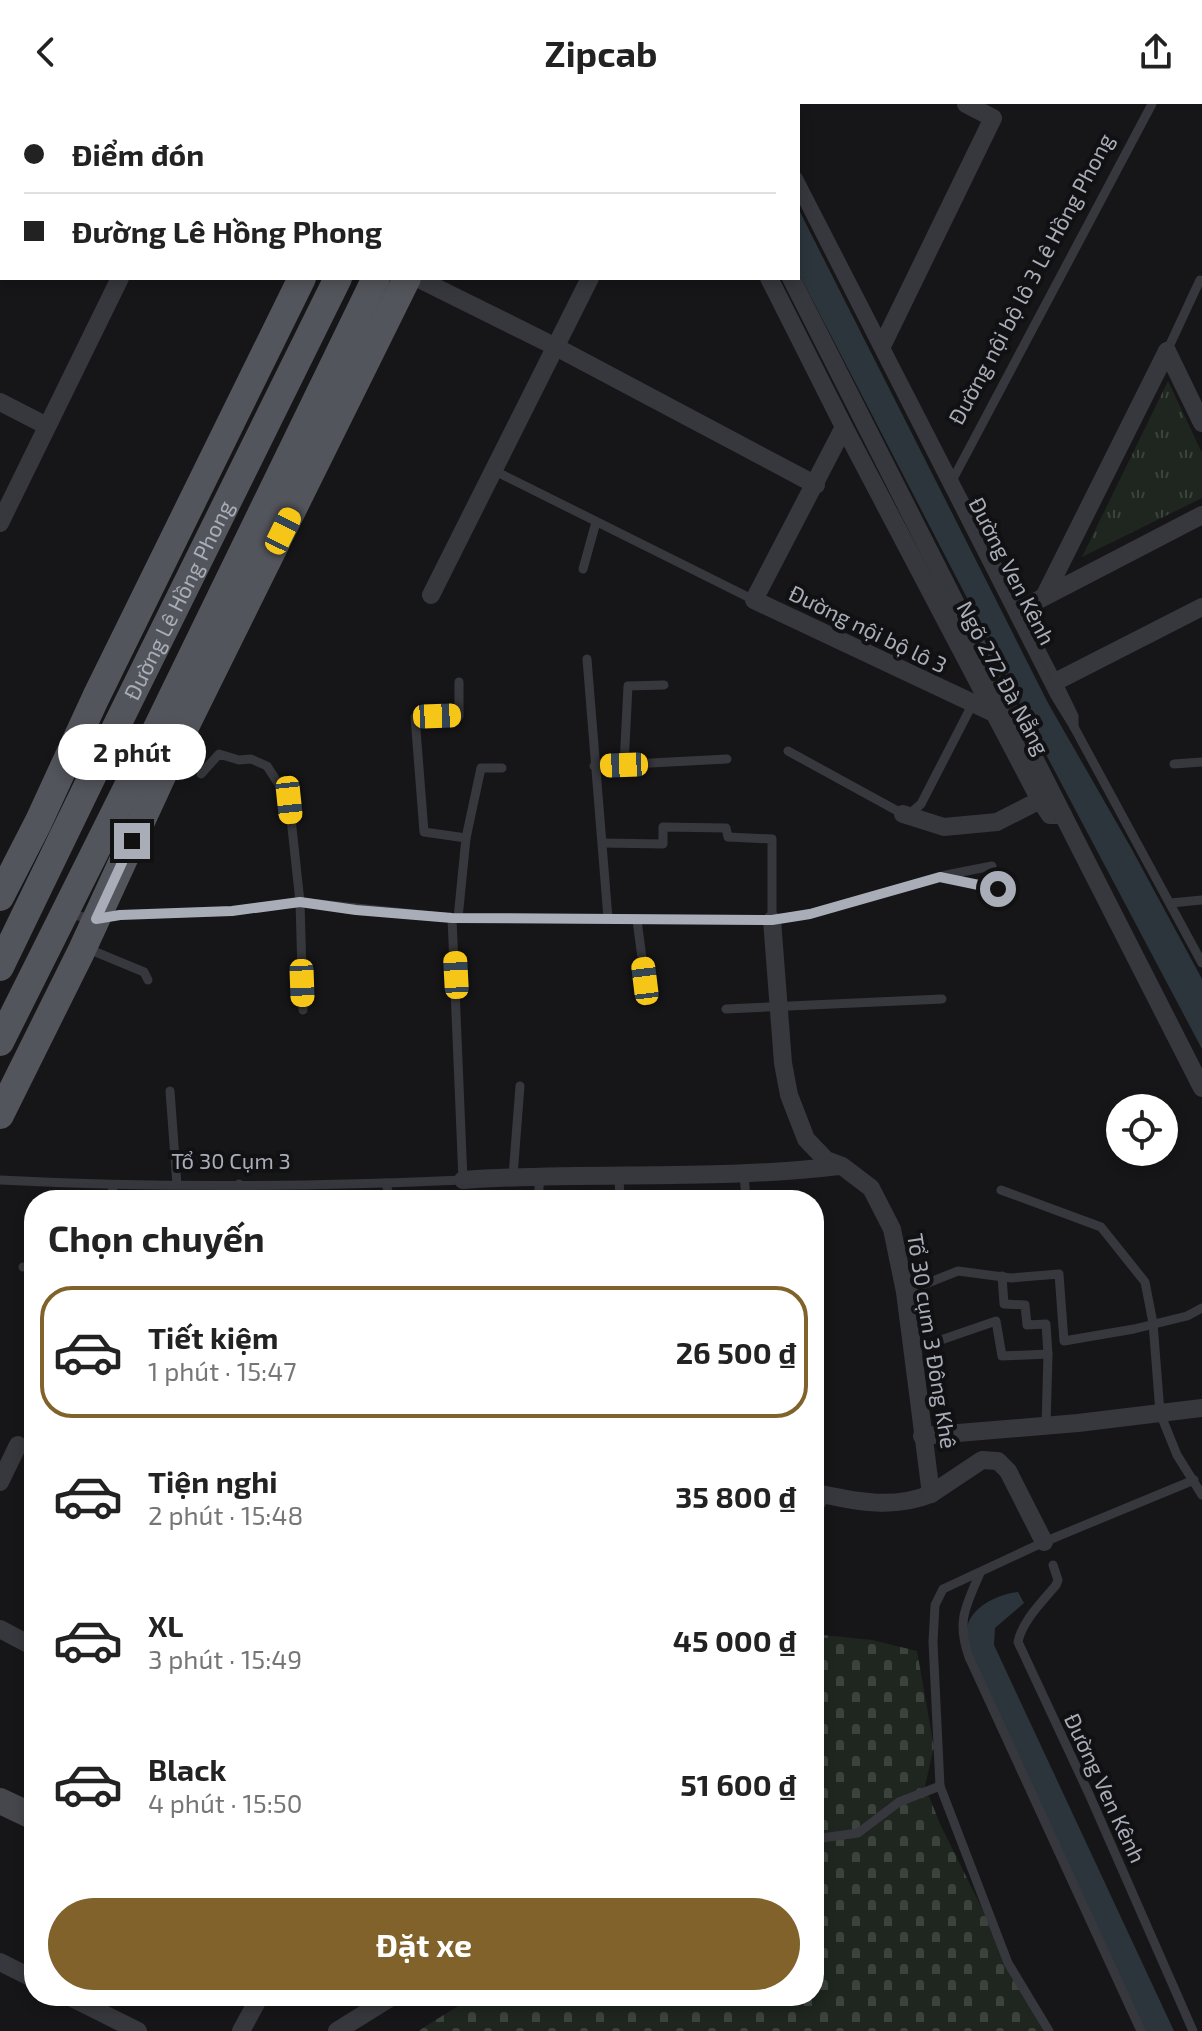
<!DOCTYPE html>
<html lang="vi">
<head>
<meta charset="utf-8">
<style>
  :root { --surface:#fff; --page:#f6f6f6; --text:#222; --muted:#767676; --line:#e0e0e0; --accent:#80622a }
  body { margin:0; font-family:"Exo 2",sans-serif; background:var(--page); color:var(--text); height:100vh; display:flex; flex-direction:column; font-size:30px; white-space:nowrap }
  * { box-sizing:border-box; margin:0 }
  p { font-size:26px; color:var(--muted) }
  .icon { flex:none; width:44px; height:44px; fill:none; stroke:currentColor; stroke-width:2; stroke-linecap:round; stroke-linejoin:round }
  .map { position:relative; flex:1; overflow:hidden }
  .panel { position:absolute; left:24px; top:1086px; width:800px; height:816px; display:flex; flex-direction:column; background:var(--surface); border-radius:32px; box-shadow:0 4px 12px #0003 }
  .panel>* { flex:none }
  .guide { position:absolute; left:0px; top:0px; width:800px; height:176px; box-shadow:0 4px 12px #0003; display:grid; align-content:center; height:176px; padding:0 24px; background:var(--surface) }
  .buttons { position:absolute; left:1106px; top:990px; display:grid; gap:16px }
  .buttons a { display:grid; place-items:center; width:72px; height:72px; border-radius:50%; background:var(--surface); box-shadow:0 4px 12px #0003; font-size:40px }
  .end { position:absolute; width:36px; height:36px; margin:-18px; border:10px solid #a8adb8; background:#111; box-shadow:0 0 0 4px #111 }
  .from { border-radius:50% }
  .bubble { position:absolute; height:56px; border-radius:28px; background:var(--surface); box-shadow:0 4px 12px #0003; font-size:26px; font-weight:700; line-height:56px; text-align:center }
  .car { position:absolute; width:24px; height:48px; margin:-24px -12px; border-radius:10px; box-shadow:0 0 6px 2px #0007; background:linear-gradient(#f5c518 24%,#345 0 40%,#f5c518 0 76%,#345 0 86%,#f5c518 0) }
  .guide b { display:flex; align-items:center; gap:28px; height:76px; font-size:30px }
  .guide b+b { border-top:2px solid var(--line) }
  .guide i { width:20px; height:20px; background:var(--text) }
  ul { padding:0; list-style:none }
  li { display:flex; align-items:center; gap:24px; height:132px; margin:0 16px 12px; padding:0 8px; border:4px solid transparent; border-radius:32px }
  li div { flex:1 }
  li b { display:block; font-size:30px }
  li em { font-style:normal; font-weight:700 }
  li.on { border-color:var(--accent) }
  li>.icon { width:72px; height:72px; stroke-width:1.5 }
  h2 { padding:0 24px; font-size:36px; line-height:96px }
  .button { display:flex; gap:16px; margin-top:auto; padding:16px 24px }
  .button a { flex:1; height:92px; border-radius:48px; background:var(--accent); color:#fff; font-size:32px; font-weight:700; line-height:92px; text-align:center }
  header { display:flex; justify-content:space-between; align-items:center; height:104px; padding:0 24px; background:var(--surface); font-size:36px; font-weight:700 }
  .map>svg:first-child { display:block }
  .cemetery { fill:url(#cemetery-stones) }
  .park { fill:url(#park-tufts) }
  .water { fill:#2c353c }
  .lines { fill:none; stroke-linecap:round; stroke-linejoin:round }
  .lane { stroke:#37383d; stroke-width:9 }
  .street { stroke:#37383d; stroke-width:18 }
  .secondary { stroke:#45474d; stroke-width:26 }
  .primary { stroke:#53555c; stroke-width:28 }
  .route { stroke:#a8adb8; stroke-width:10 }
  .labels { text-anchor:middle; stroke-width:8; stroke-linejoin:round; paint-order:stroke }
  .street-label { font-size:22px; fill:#a8adb8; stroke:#111113 }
</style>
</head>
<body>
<header><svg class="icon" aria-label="back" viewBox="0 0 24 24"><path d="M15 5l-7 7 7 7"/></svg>Zipcab<svg class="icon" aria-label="share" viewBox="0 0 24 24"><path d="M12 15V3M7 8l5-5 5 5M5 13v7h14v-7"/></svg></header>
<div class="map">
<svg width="1202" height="1927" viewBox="0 0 1202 1927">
  <defs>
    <pattern id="cemetery-stones" width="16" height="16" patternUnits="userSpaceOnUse" patternTransform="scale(2)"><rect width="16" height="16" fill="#1e261f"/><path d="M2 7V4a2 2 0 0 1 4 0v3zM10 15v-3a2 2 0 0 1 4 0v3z" fill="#3c433d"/></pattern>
    <pattern id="park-tufts" width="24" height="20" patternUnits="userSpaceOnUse" patternTransform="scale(2)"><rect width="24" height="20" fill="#1e261f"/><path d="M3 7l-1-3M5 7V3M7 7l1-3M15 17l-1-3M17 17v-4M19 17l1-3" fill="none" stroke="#3c433d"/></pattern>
  </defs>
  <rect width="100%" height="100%" fill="#161618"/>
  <!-- cemetery -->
  <path class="cemetery" d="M814 1527 823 1531 872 1536 917 1547 934 1643 925 1682 940 1720 1043 1927H418L474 1892H814Z"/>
  <!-- park -->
  <path class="park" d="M1168 277 1202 349V394L1082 453Z"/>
  <!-- water -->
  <g class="water">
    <path d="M798 104 1048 599 1130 742 1202 875V945L1023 607 967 494 798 168Z"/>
    <path d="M1018 1488 1024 1499 995 1524 994 1541 1174 1927H1144L981 1570C976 1559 970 1546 967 1534 962 1507 996 1490 1018 1488Z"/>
  </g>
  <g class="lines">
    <!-- lane -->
    <g class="lane">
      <path d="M753 0 754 2"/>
      <path d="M761 0 762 2"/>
      <path d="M771 2 772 0"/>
      <path d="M798 73 1057 577 1074 612V623"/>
      <path d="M798 87 1055 592 1074 623 1202 859"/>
      <path d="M1167 247 1200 176"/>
      <path d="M493 366 754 496"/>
      <path d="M954 373 1152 0"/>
      <path d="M583 465 596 418"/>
      <path d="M587 555 608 814"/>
      <path d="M459 578V612L415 613 424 728 466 734"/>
      <path d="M788 647 903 710 913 707 921 700 972 601"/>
      <path d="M1174 660 1202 658"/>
      <path d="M624 661 628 582 664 581"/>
      <path d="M594 662 727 655"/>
      <path d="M201 670 219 650 239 656 251 655 267 662 289 696 300 798 303 906"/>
      <path d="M603 739 663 740V723L726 724 728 733 772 735V816"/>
      <path d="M943 773 998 785"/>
      <path d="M1171 799 1202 796"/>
      <path d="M67 810 96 815 120 811 232 807 300 798 452 814 772 816 810 810 946 771 992 762"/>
      <path d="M458 814 466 734 481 664H502"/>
      <path d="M637 816 645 877"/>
      <path d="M86 844 144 868 148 876"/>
      <path d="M726 905 942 895"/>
      <path d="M170 987 177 1081"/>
      <path d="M744 1070 746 1096"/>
      <path d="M513 1072 520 982"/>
      <path d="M619 1073 620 1096"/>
      <path d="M0 1076C154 1084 309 1083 463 1076L452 814"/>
      <path d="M386 1079 390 1096"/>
      <path d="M112 1081 114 1096"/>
      <path d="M1001 1086 1101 1123 1145 1178 1153 1219 1160 1309 1177 1351 1202 1391"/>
      <path d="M238 1096 239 1080"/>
      <path d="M539 1096V1070"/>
      <path d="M23 1163H34"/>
      <path d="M1002 1172 1004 1200 1025 1201 1027 1221 1046 1220 1048 1250"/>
      <path d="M905 1188 958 1167 1011 1174 1059 1170 1064 1237 1134 1225 1187 1212 1202 1204"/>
      <path d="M912 1246 996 1217 1002 1252 1048 1250 1046 1322"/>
      <path d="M1053 1461 1058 1476 1056 1481C1043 1497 1022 1517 1018 1538L1089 1690 1193 1927"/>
      <path d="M980 1469C966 1502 956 1517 969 1553L1141 1927"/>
      <path d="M814 1735 858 1729 899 1698 940 1682"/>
      <path d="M1049 1927 1008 1859 940 1682 933 1538 935 1501 943 1485 1044 1438 1194 1376"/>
    </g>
    <!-- street -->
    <g class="street">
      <path d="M57 0 61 2"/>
      <path d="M682 0 683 2"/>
      <path d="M704 0 705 2"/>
      <path d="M14 2 15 0"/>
      <path d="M204 2 205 0"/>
      <path d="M0 30 2 26"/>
      <path d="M417 174 556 243 816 381"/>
      <path d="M769 174 844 323 1040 696 1050 711H1063L1202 984"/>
      <path d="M791 174 1063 711"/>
      <path d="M883 240 993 14 966 0"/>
      <path d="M1167 247 1202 319"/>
      <path d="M0 298 47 322"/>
      <path d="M844 323 754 496 994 609"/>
      <path d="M0 419 120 174"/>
      <path d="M431 491 590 174"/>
      <path d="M1045 491 1167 247"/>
      <path d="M1021 505 1202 411"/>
      <path d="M1057 577 1202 503"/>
      <path d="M903 710 944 723 997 718 1040 696"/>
      <path d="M772 816 783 959 789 991 806 1035 826 1056 842 1062 871 1084 892 1125 905 1188 931 1390C894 1405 859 1398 821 1390L814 1404"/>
      <path d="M463 1076C588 1067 714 1077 839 1062"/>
      <path d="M922 1332 1078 1319 1202 1304"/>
      <path d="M0 1378 18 1341"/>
      <path d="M931 1390 982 1356 998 1357 1008 1367 1044 1438"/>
      <path d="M0 1525 34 1543"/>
      <path d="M0 1858 34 1875"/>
      <path d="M68 1892 138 1927"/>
      <path d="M241 1927 260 1892"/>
      <path d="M337 1927 393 1892"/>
    </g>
    <!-- secondary -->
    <path class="secondary" d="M0 1697 34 1713"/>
    <!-- primary -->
    <g class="primary">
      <path d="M386 2 387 0"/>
      <path d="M424 2 425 0"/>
      <path d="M460 2 461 0"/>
      <path d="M494 2 495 0"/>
      <path d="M0 793 38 719 96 593 302 174"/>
      <path id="s1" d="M0 863 118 619 338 174"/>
      <path d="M0 938 158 622 376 174"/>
      <path d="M0 1011 81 848 180 633 407 174"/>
    </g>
  </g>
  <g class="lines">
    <!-- route -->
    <path class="route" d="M132 737 96 815 120 811 232 807 300 798 356 806 452 814 772 816 810 810 940 773 998 785"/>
  </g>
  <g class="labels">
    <!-- street labels -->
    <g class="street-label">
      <text transform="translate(1031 175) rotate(-62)" y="8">Đường nội bộ lô 3 Lê Hồng Phong</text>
      <text transform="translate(1012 467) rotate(63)" y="8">Đường Ven Kênh</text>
      <text dy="8" stroke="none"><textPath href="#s1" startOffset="408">Đường Lê Hồng Phong</textPath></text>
      <text transform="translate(868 525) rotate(26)" y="8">Đường nội bộ lô 3</text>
      <text transform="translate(1003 574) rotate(62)" y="8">Ngõ 272 Đà Nẵng</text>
      <text x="231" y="1065">Tổ 30 Cụm 3</text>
      <text transform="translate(932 1237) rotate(81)" y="8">Tổ 30 cụm 3 Đông Khê</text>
      <text transform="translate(1105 1684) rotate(65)" y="8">Đường Ven Kênh</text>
    </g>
  </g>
</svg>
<div class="buttons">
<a><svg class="icon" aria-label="locate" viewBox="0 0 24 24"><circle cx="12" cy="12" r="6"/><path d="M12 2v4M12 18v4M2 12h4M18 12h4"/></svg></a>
</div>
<i class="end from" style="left:998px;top:785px"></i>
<i class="end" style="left:132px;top:737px"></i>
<div class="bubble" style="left:58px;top:620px;width:148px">2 phút</div>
<i class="car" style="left:283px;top:427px;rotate:26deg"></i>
<i class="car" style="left:437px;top:612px;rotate:88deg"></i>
<i class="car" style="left:624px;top:661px;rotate:268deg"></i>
<i class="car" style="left:289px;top:696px;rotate:174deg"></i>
<i class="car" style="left:456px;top:871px;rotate:357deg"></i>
<i class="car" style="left:645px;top:877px;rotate:353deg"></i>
<i class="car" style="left:302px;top:879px;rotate:178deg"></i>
<div class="guide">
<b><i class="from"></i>Điểm đón</b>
<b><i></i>Đường Lê Hồng Phong</b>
</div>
<section class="panel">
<h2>Chọn chuyến</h2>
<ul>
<li class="on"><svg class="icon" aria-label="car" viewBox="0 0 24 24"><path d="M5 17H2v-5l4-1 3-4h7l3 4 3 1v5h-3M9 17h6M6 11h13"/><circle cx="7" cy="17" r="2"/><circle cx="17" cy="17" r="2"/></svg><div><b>Tiết kiệm</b><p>1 phút · 15:47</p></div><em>26 500 ₫</em></li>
<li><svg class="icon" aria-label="car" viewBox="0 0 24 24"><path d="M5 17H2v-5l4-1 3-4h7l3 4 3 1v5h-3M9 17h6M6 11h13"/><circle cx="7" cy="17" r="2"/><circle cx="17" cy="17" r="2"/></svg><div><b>Tiện nghi</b><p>2 phút · 15:48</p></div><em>35 800 ₫</em></li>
<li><svg class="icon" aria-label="car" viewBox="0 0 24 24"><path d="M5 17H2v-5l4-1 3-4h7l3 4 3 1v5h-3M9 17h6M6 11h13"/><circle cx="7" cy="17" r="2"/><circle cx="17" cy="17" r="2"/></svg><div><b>XL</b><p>3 phút · 15:49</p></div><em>45 000 ₫</em></li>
<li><svg class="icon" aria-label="car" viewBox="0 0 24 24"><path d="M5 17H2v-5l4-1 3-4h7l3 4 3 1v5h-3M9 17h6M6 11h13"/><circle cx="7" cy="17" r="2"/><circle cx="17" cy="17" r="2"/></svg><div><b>Black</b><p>4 phút · 15:50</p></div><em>51 600 ₫</em></li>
</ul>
<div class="button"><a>Đặt xe</a></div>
</section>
</div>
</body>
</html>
